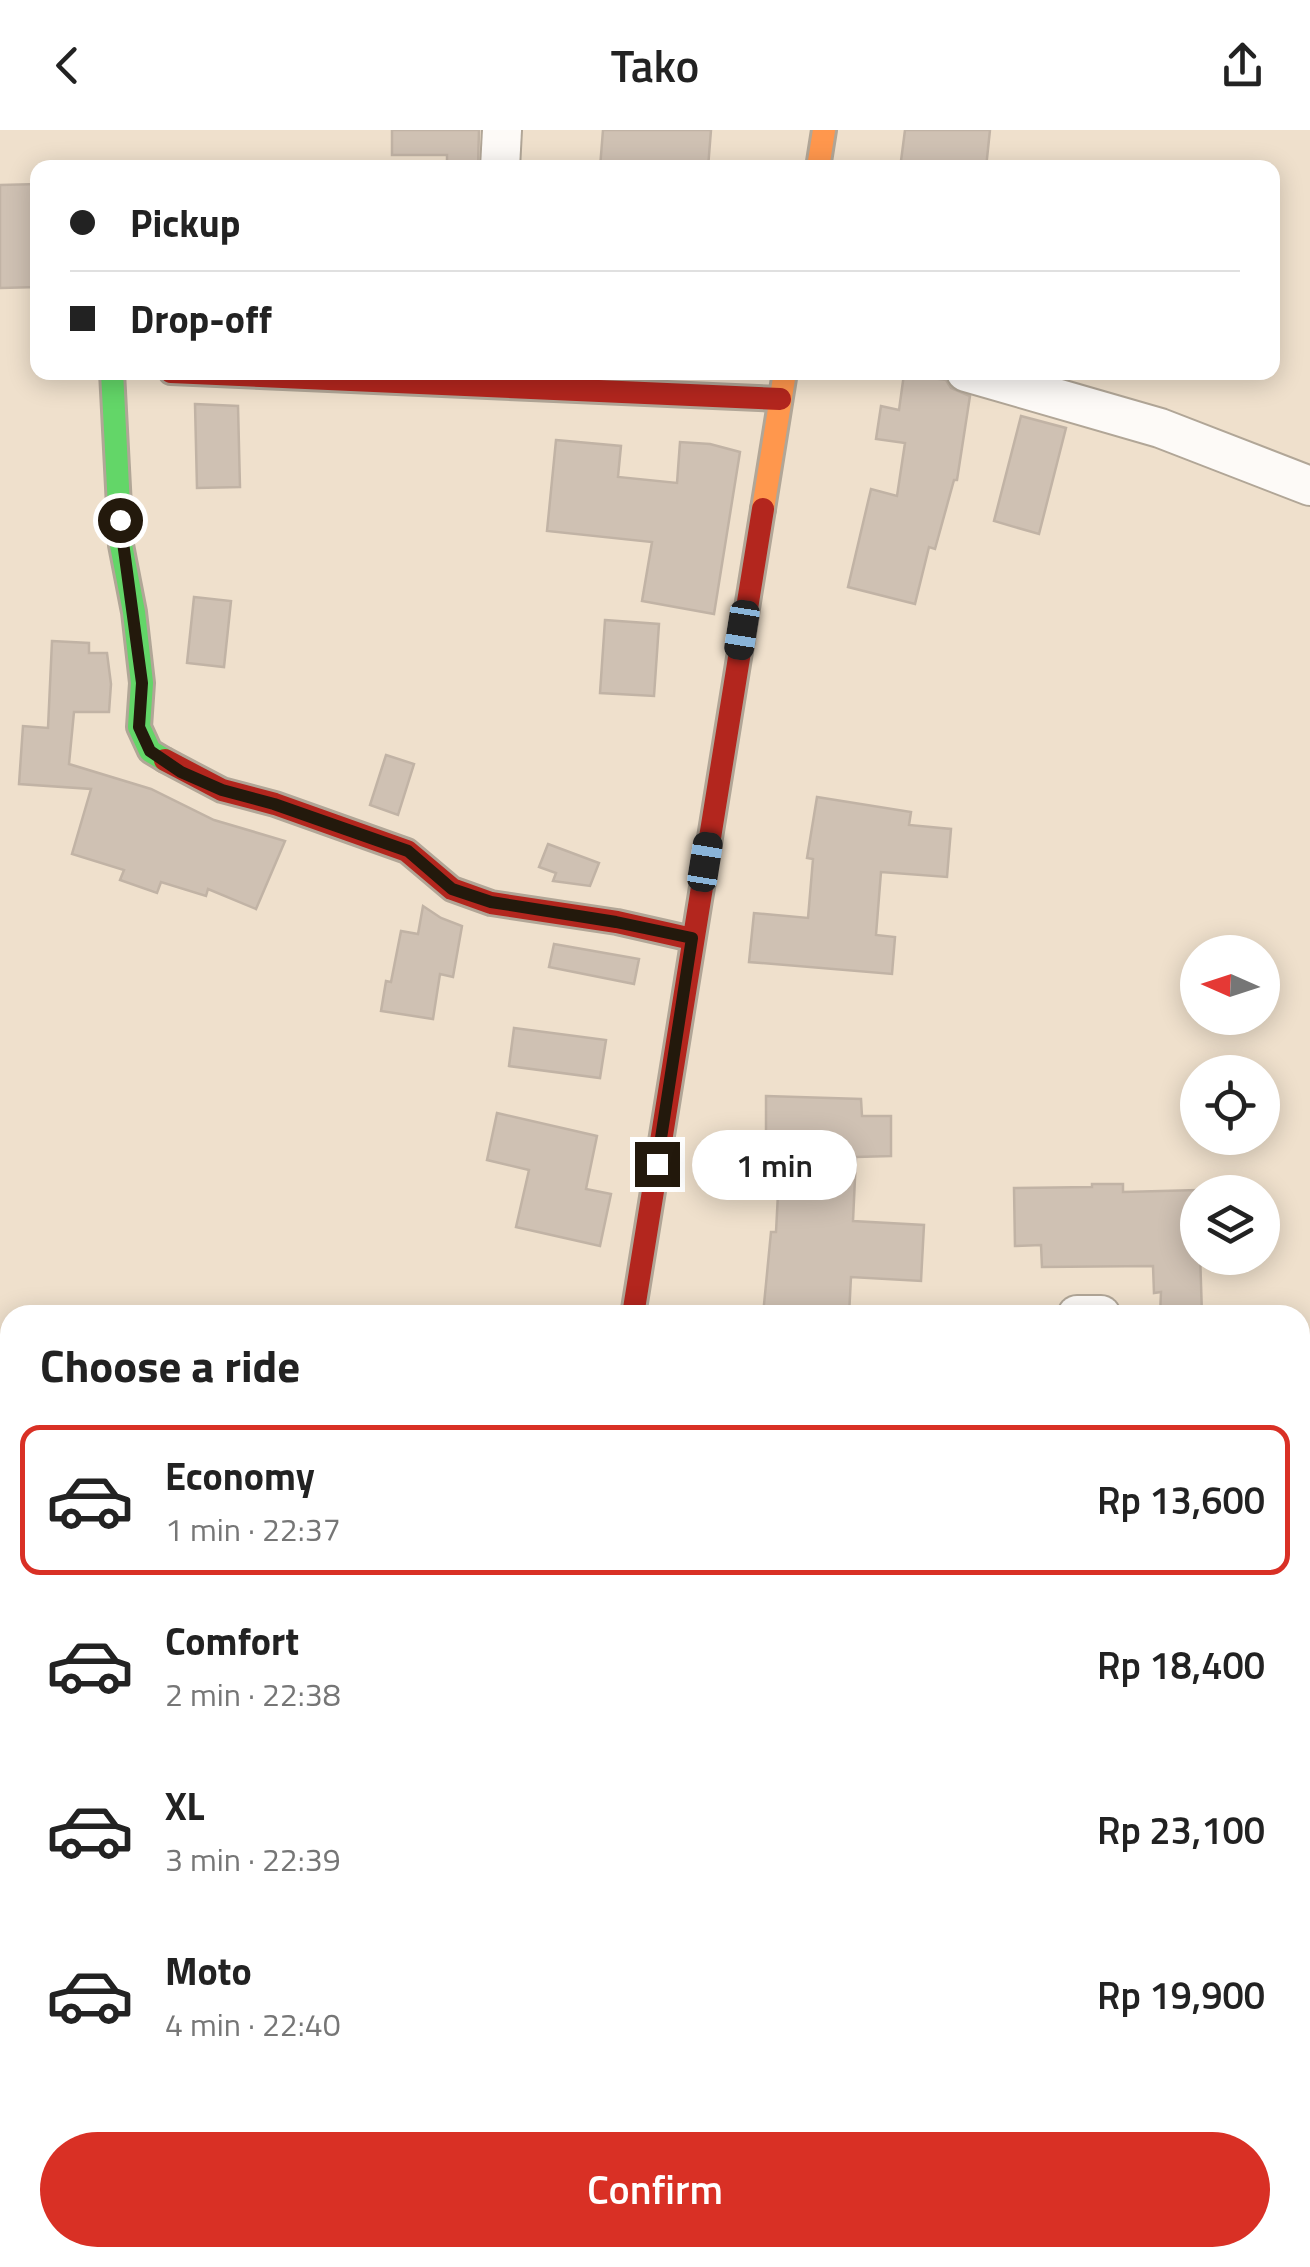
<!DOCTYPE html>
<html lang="en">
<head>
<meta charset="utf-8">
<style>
  :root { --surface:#fff; --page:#f6f6f6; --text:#222; --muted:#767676; --line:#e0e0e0; --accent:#d93025 }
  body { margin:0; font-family:"Titillium Web",sans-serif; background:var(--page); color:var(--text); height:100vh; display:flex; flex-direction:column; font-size:38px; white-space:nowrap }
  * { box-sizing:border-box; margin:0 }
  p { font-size:32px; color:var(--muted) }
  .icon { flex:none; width:55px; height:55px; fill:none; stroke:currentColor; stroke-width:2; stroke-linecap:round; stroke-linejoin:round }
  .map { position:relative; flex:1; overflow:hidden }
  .side { position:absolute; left:0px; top:1175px; width:1310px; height:962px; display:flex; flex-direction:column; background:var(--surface); border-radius:30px 30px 0 0; box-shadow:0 5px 25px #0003 }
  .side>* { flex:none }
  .banner { position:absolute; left:30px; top:30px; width:1250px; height:220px; border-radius:20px; box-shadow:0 5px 25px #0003; display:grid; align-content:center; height:220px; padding:0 40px; background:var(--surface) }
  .needle { width:65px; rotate:273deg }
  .fabs { position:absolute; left:1180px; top:805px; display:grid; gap:20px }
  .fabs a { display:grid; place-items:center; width:100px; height:100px; border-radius:50%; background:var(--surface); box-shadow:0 5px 25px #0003; font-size:50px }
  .end { position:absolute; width:45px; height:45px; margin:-22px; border:12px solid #23190c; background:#fff; box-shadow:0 0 0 5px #fff }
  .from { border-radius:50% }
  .bubble { position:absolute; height:70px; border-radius:35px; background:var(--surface); box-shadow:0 5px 25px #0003; font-size:32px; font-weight:600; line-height:70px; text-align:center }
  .car { position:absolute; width:30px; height:60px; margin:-30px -15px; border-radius:12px; box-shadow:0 0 8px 2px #0007; background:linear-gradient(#222 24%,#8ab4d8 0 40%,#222 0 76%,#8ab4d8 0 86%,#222 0) }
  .banner b { display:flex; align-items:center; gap:35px; height:95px; font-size:38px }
  .banner b+b { border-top:2px solid var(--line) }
  .banner i { width:25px; height:25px; background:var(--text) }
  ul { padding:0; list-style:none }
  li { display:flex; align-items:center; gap:30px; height:150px; margin:0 20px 15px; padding:0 20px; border:5px solid transparent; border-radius:20px }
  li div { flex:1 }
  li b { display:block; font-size:38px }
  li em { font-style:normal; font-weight:600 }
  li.current { border-color:var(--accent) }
  li>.icon { width:90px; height:90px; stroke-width:1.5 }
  h2 { padding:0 40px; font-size:45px; line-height:120px }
  .primary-button { display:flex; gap:20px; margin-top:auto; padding:20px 40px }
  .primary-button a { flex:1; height:115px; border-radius:60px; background:var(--accent); color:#fff; font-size:40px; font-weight:600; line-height:115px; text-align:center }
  header { display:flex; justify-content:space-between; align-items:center; height:130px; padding:0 40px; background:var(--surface); font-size:45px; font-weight:600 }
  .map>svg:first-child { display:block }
  .building { fill:#cfc1b3; stroke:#c1b3a5; stroke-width:2.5 }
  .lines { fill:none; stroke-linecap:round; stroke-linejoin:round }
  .street-casing { stroke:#b1a697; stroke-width:42 }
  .fast-casing { stroke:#b1a697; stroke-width:28 }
  .slow-casing { stroke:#b1a697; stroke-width:28 }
  .jam-casing { stroke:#b1a697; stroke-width:28 }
  .street { stroke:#fdfaf7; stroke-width:38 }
  .fast { stroke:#63d668; stroke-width:22 }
  .slow { stroke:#ff974d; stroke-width:22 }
  .jam { stroke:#b3261e; stroke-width:22 }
  .route { stroke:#23190c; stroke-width:12 }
</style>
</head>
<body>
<header><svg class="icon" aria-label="back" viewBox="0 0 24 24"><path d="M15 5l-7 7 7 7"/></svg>Tako<svg class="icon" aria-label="share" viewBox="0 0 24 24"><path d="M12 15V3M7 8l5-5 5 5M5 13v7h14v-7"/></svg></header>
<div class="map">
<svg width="1310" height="2137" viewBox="0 0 1310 2137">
  <rect width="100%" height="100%" fill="#efe0cc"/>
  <!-- building -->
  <g class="building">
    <path d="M392 0H479L478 38H447V25H392Z"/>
    <path d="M603 0H711L708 38H600Z"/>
    <path d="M905 0H990L986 38H950L901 31Z"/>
    <path d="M38 54V157L0 158V55Z"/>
    <path d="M904 244 946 250 951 258 970 266 957 350H954L935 419 929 417 915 474 848 457 871 359 897 366 905 313 876 309 881 276 899 280Z"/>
    <path d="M195 274 238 276 240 357 197 358Z"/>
    <path d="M1021 286 1066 298 1039 404 994 391Z"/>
    <path d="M556 310 621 316 618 347 677 353 680 312 710 314 740 322 714 484 642 471 652 412 547 401Z"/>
    <path d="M194 467 231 471 224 537 187 533Z"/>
    <path d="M605 490 659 494 654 566 600 563Z"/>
    <path d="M52 511 89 513V523H107L111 554 109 582H74L69 634 151 659 214 690 285 711 256 779 208 759 206 766 161 752 157 763 120 750 124 740 72 724 91 659 19 654 23 596 48 598Z"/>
    <path d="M386 625 414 634 398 685 370 675Z"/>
    <path d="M817 667 911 682 909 695 951 699 947 747 881 742 876 805 895 807 892 844 749 832 754 783 808 788 813 729 807 728Z"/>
    <path d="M548 714 599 733 590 756 553 751 556 743 539 737Z"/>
    <path d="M423 776 441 788 462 796 453 847 440 844 433 889 381 881 386 851 391 852 401 801 418 804Z"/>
    <path d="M554 814 639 829 634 854 549 837Z"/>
    <path d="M514 898 606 910 600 948 509 936Z"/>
    <path d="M766 966 861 969 862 986H891V1026L856 1027 853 1091 924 1095 921 1151 851 1147 849 1185H763L771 1102H776L781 1006H766Z"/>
    <path d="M497 983 597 1006 586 1059 611 1064 600 1116 516 1097 529 1040 487 1030Z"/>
    <path d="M1092 1054H1123V1062L1198 1060 1202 1185H1160L1161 1162 1154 1163 1153 1136 1042 1137 1041 1115 1015 1116 1014 1058 1092 1057Z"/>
  </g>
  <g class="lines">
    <!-- street casing -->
    <g class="street-casing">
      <g id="street">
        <path d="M500 38 502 0"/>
        <path d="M966 242 1160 298 1310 356"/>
        <path d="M1077 1185H1101"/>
        <path d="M0 1874 10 1876"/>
        <path d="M56 2137 57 2128"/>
      </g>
    </g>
    <!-- fast casing -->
    <g class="fast-casing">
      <g id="fast">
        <path d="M112 242 121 415 134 482 142 553 139 597 150 621 165 630"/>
        <path d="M492 2137 493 2128"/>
      </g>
    </g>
    <!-- slow casing -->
    <g class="slow-casing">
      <g id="slow">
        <path d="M818 38 824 0"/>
        <path d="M763 379 785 242"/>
      </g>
    </g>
    <!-- jam casing -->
    <g class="jam-casing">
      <g id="jam">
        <path d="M171 242 780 269"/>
        <path d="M165 630 222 660 275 674 407 721 452 759 491 773 617 792 692 809"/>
        <path d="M633 1185 763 379"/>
      </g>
    </g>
    <!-- street -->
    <use href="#street" class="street"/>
    <!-- fast -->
    <use href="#fast" class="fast"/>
    <!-- slow -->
    <use href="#slow" class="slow"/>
    <!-- jam -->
    <use href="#jam" class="jam"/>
  </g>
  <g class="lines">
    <!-- route -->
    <path class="route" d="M120 390 142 553 139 597 150 621 181 642 222 660 274 674 408 721 452 759 491 772 616 792 692 808 657 1034"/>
  </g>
</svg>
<div class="fabs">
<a><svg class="needle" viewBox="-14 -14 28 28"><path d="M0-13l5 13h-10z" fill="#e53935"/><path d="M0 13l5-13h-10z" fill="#767676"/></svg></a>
<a><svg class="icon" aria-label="locate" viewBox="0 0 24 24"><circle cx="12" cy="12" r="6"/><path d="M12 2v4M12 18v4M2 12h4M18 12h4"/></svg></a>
<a><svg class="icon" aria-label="layers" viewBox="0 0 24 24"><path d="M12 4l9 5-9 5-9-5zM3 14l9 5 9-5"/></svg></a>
</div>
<i class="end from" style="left:120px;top:390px"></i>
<i class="end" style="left:657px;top:1034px"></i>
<div class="bubble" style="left:692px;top:1000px;width:165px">1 min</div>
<i class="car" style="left:742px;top:500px;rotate:189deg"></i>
<i class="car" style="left:705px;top:732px;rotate:9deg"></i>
<div class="banner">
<b><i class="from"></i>Pickup</b>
<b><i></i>Drop-off</b>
</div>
<section class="side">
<h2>Choose a ride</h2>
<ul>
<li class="current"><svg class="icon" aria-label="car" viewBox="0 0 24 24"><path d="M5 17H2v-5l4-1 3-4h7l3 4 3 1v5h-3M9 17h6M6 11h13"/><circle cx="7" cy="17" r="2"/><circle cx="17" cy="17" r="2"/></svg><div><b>Economy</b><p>1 min · 22:37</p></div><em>Rp 13,600</em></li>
<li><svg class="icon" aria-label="car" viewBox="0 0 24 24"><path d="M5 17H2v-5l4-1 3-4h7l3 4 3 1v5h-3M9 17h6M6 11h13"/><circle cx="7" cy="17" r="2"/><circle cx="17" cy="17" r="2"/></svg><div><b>Comfort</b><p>2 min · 22:38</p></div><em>Rp 18,400</em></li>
<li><svg class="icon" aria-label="car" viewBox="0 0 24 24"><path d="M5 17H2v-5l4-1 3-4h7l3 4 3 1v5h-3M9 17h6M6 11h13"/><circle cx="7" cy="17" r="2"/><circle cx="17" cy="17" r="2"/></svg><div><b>XL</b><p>3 min · 22:39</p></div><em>Rp 23,100</em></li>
<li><svg class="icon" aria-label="car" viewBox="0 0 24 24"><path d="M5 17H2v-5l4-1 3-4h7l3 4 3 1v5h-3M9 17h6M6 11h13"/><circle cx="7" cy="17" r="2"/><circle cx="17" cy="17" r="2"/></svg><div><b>Moto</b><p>4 min · 22:40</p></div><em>Rp 19,900</em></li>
</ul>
<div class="primary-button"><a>Confirm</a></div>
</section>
</div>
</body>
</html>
